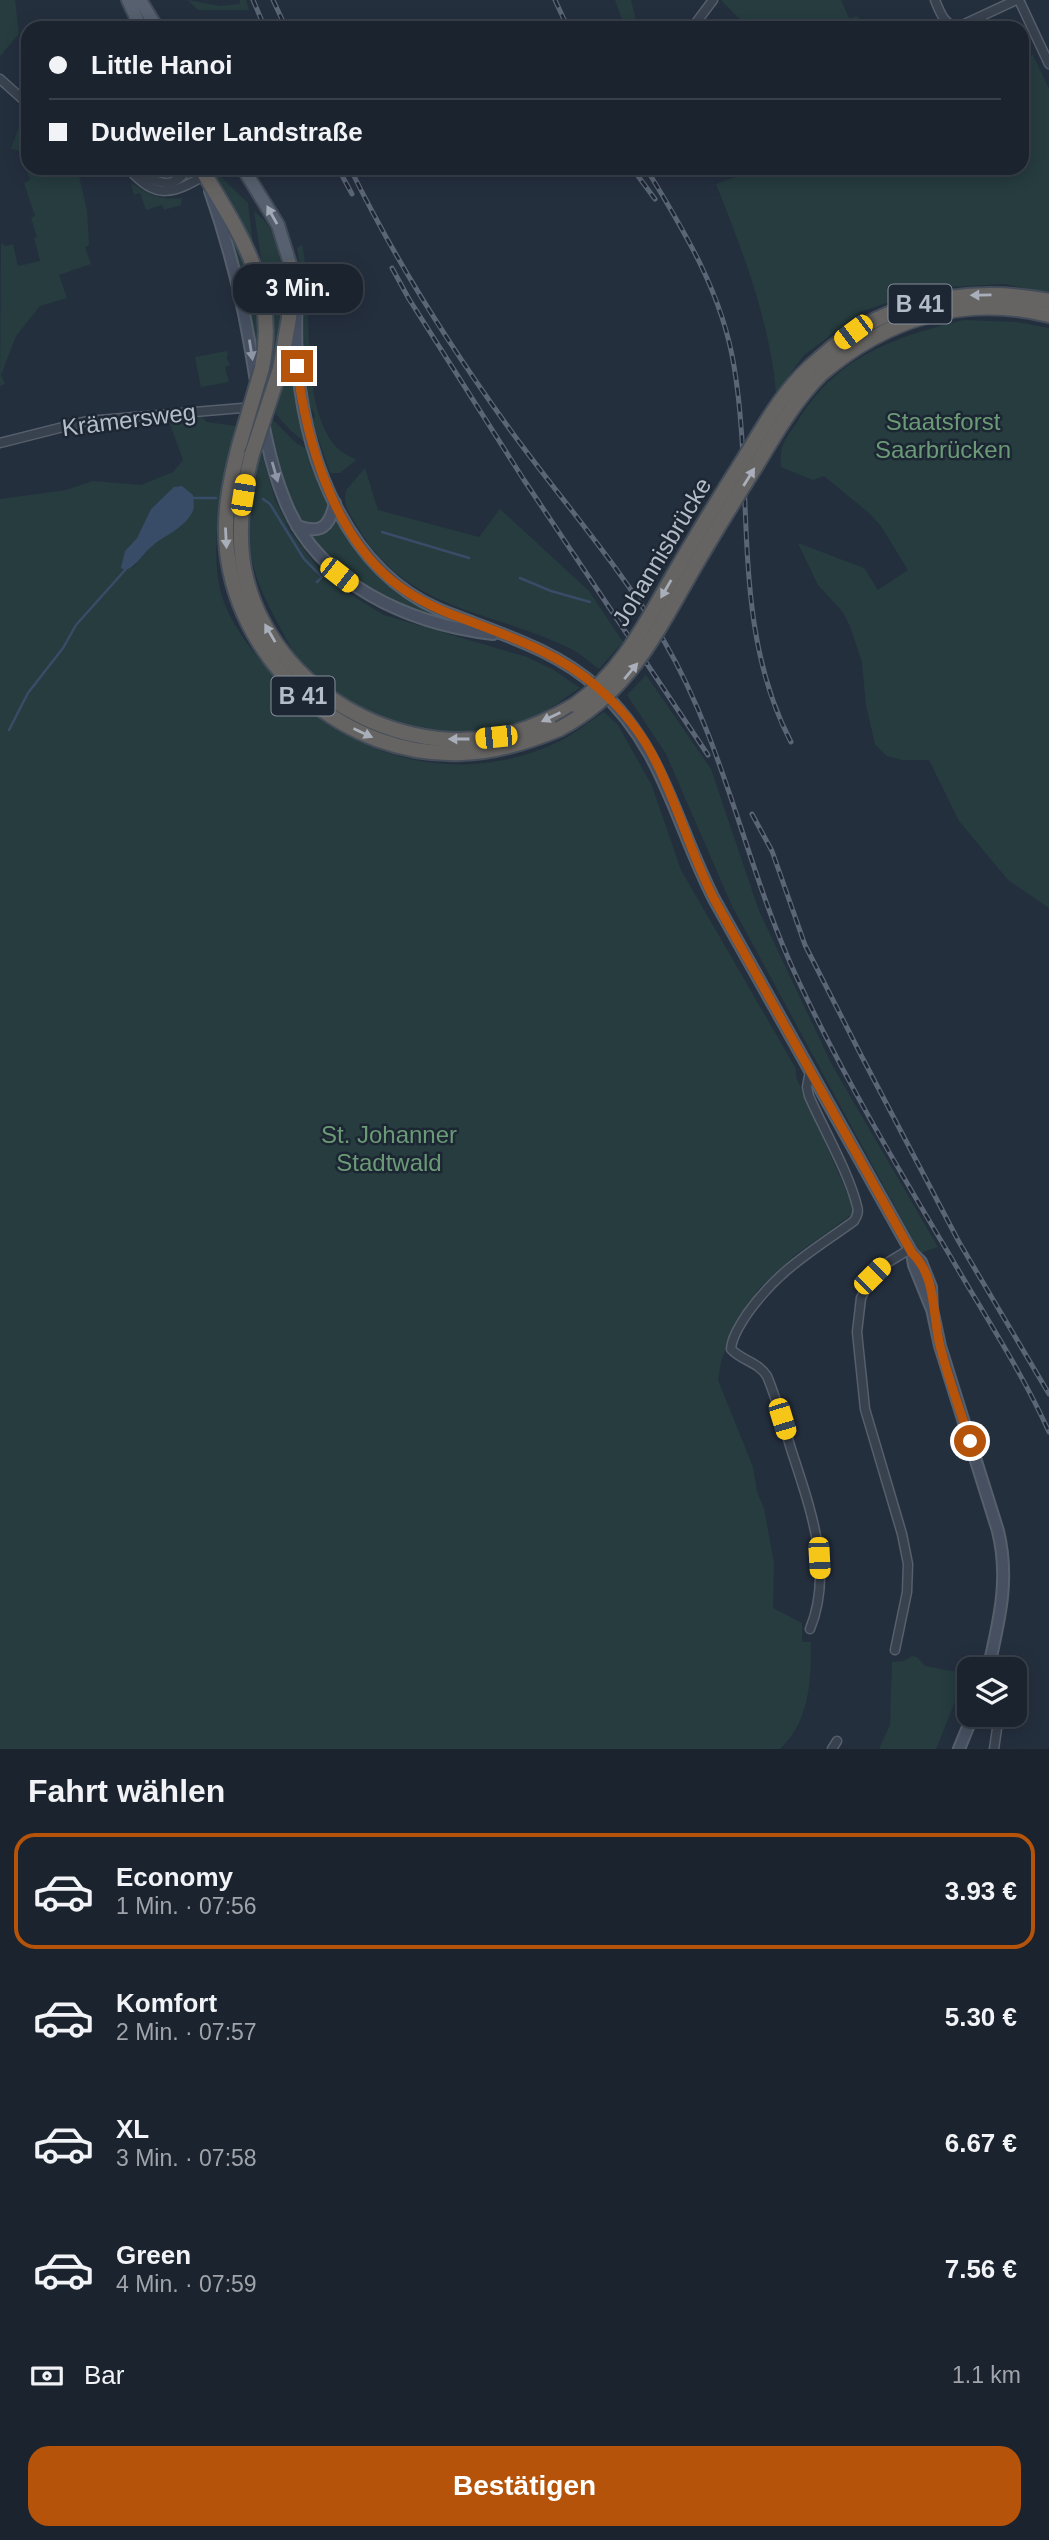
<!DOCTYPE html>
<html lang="de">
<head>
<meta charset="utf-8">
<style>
  :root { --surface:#1b232e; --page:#242b36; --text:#f1f3f6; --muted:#a0a4aa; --line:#39404a; --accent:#b45309 }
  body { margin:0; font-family:Helvetica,sans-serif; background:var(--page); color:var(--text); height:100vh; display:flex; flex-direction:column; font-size:26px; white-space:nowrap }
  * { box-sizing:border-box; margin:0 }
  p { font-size:23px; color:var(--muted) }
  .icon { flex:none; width:38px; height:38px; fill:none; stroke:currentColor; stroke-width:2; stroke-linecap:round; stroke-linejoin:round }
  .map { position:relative; height:1749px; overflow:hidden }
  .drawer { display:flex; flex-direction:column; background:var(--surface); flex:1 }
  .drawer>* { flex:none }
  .hud { position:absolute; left:21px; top:21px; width:1008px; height:154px; border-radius:21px; box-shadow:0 4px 18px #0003,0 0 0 2px var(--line); display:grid; align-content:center; height:154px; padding:0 28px; background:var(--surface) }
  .tools { position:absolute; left:957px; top:1657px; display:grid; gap:14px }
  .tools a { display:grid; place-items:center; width:70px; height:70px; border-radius:14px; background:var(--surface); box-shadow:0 4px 18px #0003,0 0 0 2px var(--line); font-size:35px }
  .end { position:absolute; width:32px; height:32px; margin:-16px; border:9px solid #b45309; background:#fff; box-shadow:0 0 0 4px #fff }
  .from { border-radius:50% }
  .bubble { position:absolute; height:49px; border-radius:21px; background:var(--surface); box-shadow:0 4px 18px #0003,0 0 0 2px var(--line); font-size:23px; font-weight:800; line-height:49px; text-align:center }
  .car { position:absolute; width:21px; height:42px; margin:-21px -10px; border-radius:9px; box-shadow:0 0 5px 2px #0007; background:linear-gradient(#f5c518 24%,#345 0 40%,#f5c518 0 76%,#345 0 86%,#f5c518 0) }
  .hud b { display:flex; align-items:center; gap:24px; height:66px; font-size:26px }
  .hud b+b { border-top:2px solid var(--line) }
  .hud i { width:18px; height:18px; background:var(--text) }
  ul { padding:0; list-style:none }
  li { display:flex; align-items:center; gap:21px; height:116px; margin:0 14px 10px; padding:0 14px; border:4px solid transparent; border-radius:21px }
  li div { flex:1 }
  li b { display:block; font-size:26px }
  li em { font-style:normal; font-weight:800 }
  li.on { border-color:var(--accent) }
  li>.icon { width:63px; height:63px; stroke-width:1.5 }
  h2 { padding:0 28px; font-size:32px; line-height:84px }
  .pay { display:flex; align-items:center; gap:18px; height:77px; padding:0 28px; font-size:26px }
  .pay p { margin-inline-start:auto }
  .cta { display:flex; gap:14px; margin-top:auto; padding:14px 28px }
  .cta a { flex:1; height:80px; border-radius:21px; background:var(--accent); color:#fff; font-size:28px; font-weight:800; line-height:80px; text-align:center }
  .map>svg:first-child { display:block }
  .green { fill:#263c3f; fill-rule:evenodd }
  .water { fill:#394c67 }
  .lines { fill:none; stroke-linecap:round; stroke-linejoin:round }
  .stream { stroke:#394c67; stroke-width:2.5 }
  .minor-casing { stroke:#565f6c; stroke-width:11 }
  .secondary-casing { stroke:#565f6c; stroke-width:14 }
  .primary-casing { stroke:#414a57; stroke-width:16 }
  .trunk-casing { stroke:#434c59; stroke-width:18 }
  .minor { stroke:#38414e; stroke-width:8 }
  .secondary { stroke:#465061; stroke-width:10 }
  .primary { stroke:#56606e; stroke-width:12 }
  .trunk { stroke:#656462; stroke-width:14 }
  .rail-casing { stroke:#5a6575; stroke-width:5 }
  .rail { stroke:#1d2633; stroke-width:2.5; stroke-dasharray:8; stroke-linecap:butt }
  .trunk-bridge-casing { stroke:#434c59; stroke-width:18; stroke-linecap:butt }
  .trunk-bridge { stroke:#656462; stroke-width:14 }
  .oneway { fill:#a1aab7 }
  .oneway2 { fill:#a8afba }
  .oneway3 { fill:#8e96a5 }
  .route { stroke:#b45309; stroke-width:9 }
  .labels { text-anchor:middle; stroke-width:5; stroke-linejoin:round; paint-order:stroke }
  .shield { fill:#1d2633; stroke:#878f9c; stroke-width:2 }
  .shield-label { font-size:23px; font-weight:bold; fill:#b4bcc9 }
  .street-label { font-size:24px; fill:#b4bcc9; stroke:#1d2633 }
  .park-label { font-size:24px; fill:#6b9a76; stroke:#1d2633 }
</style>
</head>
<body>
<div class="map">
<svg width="1049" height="1749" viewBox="0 0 1049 1749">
  <rect width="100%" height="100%" fill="#242f3e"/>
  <!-- green -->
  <g class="green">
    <path d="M0 0H15L19 34 0 56Z"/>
    <path d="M188 0 220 6 240 4V0H246L249 10H198Z"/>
    <path d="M615 0H631L638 28H625Z"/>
    <path d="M721 0H841L849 18 858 16 863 28H748Z"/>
    <path d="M1033 55 1049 89V294L1005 284 931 288 863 311 803 356 776 394C771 324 742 249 716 184L760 168H1022V57Z"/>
    <path d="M28 125V168H77L87 210 89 245 85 247 91 264 59 275 67 298 40 306 16 336 1 375 5 384 0 386 1 243 6 246 13 244 18 266 40 261 34 238 37 237 31 218 35 216 24 183 30 180 20 151 11 149 19 126Z"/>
    <path d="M218 174 248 203 253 245 213 177Z"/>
    <path d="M131 183C148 194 162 201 182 198L181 205 164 210 162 205 146 210 140 193 134 195Z"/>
    <path d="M254 211C259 216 266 221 269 227 289 265 287 328 273 367L271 366 272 314 262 265Z"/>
    <path d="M229 227 254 284 261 329 256 361Z"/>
    <path d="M302 245C315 302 297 406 338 449 343 453 351 457 356 460L340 473H330L312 420 315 417 313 410 310 409 305 366 303 306 305 294 302 287 297 248Z"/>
    <path d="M964 320 1017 322 1049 328V908L1008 880 959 821 929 760H902L887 756 875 744 866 706 862 662 850 626 842 611 818 585 798 543 864 568 878 590 908 570 881 526 870 514 824 476 813 480 781 467C779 443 786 439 799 419 839 355 895 337 964 320Z"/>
    <path d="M227 351 228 356 226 357 230 365 225 367 229 382 201 387 195 357Z"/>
    <path d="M287 367 293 368 308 445 290 430 275 413Z"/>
    <path d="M267 414 296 443 309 450C317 472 339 505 318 524L309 525C283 510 274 442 267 414Z"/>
    <path d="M203 417 206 422 236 426C223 468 212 534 218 578 222 613 247 644 268 670 338 756 457 792 560 741 575 734 589 721 604 712L618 725 652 786 681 870 796 1069V1077L853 1206 851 1215 794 1256 761 1286 737 1321 721 1362 718 1380 753 1467 757 1492 764 1508 774 1563 773 1608 802 1623V1642H811C811 1681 810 1721 780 1749H0V499L66 490 93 481 141 485 173 472 183 460 168 419ZM193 495C198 522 168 531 151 547 144 553 139 561 133 568L125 551 137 538 151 509 158 502Z"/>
    <path d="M261 450 275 499 290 531 314 563 348 593 384 615 527 657 552 669 580 688C567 696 554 707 540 714 460 752 351 729 297 658 290 648 285 636 279 625 264 599 251 570 249 540 246 510 253 479 261 450Z"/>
    <path d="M365 468 378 510 479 537 500 509 589 591 623 642 599 669C591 663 582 655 573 650 495 610 408 613 359 529 351 516 342 505 346 490Z"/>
    <path d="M337 518 375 573 415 602 449 618 448 620C390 603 348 584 310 536L323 533Z"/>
    <path d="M646 675 711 769 759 911 832 1065 938 1247 920 1253 732 906 666 754 627 695Z"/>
    <path d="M912 1656 917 1657 925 1666 963 1673 955 1702 936 1749H879L890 1725 892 1662 904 1661Z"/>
  </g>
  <!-- water -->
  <path class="water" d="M182 486 193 495C194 503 195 509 190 516 181 530 161 537 150 548 141 556 136 567 125 570L121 568 125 551 137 538 151 509 174 487Z"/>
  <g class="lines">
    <!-- stream -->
    <g class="stream">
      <path d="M192 498H216"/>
      <path d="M263 499 270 504 304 559 322 577 317 582"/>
      <path d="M382 532 469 558"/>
      <path d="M520 578 551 591 590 602"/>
      <path d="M9 730 28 693 63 648 76 625 126 569"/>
    </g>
    <!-- minor casing -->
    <g class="minor-casing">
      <g id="minor">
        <path d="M935 0C940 12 944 25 958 27L1016 0"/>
        <path d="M1019 0 1049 64"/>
        <path d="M692 28 713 0"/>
        <path d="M0 79 28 104"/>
        <path d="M130 170C156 201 175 193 205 175"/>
        <path d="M132 171C156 179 169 195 189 168"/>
        <path d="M0 443 87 421 254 407"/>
        <path d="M810 1629C834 1571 810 1508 792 1452 784 1426 777 1400 767 1376 757 1361 742 1361 731 1349 732 1337 740 1325 747 1314 778 1270 811 1252 854 1221 857 1216 859 1212 857 1206 849 1173 823 1128 809 1096L807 1087 810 1071"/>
        <path d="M895 1650 907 1592 908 1564 902 1534 865 1409 857 1332 861 1298 872 1276 882 1266 910 1249"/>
        <path d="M832 1749 837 1741"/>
        <path d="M994 1749 999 1715"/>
      </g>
    </g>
    <!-- secondary casing -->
    <g class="secondary-casing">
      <g id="secondary">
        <path d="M210 191C227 240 240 289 249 340 259 394 264 450 285 501 318 584 409 624 493 634"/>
        <path d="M296 296C297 320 295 345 298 370 307 462 347 569 438 609 493 632 553 647 598 688 664 748 675 823 714 899L912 1253 921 1262 931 1287 932 1309 940 1346 998 1531C1010 1580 999 1621 988 1670"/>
        <path d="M297 526C321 534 329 528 335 503"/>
        <path d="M912 1253 914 1265 931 1307"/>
        <path d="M959 1749 973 1715"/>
      </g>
    </g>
    <!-- primary casing -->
    <g class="primary-casing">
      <g id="primary">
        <path d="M128 0 141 28"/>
        <path d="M140 0 157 28"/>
        <path d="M202 168 205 175 218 168"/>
        <path d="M243 168 278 225 291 267"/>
      </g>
    </g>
    <!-- trunk casing -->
    <g class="trunk-casing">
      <g id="trunk">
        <path d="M205 175C243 238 278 292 262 368"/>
        <path d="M809 368C824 355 838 341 855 331 913 296 984 288 1049 301"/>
        <path d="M280 369 289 318 291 267"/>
        <path d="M821 374C887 318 964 294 1049 315"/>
        <path d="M239 446C230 481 223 515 227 551 240 666 346 758 462 753 496 752 528 742 559 729"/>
        <path d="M252 454C242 492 237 530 244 569 266 681 385 756 496 737 524 732 551 719 575 705"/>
      </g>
    </g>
    <!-- minor -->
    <use href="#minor" class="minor"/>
    <!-- secondary -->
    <use href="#secondary" class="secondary"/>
    <!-- primary -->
    <use href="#primary" class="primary"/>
    <!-- trunk -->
    <use href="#trunk" class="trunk"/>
    <!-- rail casing -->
    <g class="rail-casing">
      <g id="rail">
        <path d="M253 0 265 28"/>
        <path d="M273 0 286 28"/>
        <path d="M555 0 568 28"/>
        <path d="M338 168 352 194"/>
        <path d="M350 168C396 262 452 350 514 435 564 503 621 568 664 641 726 747 746 870 798 980 842 1074 896 1165 949 1254 983 1313 1021 1370 1049 1432"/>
        <path d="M632 168 655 199"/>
        <path d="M646 168C684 231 722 292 734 366 755 491 730 626 791 742"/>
        <path d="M392 268 409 299 524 480 708 755"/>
        <path d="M752 814 772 851 805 945 862 1057 959 1242 1049 1394"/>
      </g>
    </g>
    <!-- rail -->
    <use href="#rail" class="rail"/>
    <!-- trunk-bridge casing -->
    <g class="trunk-bridge-casing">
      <g id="trunk-bridge">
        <path d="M239 446 262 368"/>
        <path d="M252 454 280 369"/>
        <path d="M575 705C619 674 643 629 669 583 693 541 718 500 744 459 763 428 782 393 809 368"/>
        <path d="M559 729C623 695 651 643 685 583 707 544 730 507 754 469 774 436 793 402 821 374"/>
      </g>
    </g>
    <!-- trunk-bridge -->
    <use href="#trunk-bridge" class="trunk-bridge"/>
  </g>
  <!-- one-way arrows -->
  <defs><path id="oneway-solid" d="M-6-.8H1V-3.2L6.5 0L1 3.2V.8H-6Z" transform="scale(1.75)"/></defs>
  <use class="oneway" href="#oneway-solid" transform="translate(272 215) rotate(-119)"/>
  <g class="oneway2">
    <use href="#oneway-solid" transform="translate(981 295) rotate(179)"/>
    <use href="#oneway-solid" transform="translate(749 477) rotate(-58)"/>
    <use href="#oneway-solid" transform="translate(226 538) rotate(87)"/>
    <use href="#oneway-solid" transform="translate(666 589) rotate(120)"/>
    <use href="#oneway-solid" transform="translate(270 633) rotate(-120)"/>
    <use href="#oneway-solid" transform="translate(631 671) rotate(-50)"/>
    <use href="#oneway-solid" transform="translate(551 717) rotate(154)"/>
    <use href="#oneway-solid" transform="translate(363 733) rotate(25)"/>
    <use href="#oneway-solid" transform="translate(459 739) rotate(180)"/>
  </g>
  <g class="oneway3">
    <use href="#oneway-solid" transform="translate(251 350) rotate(81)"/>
    <use href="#oneway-solid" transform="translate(275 472) rotate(74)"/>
  </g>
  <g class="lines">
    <!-- route -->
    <path class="route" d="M297 366C306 440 332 530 391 580 412 597 436 609 461 618 508 636 559 653 597 687 621 708 642 733 656 762 678 806 691 854 714 899L912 1253C937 1277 932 1314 940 1346 948 1378 960 1410 970 1441"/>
  </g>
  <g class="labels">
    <!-- shield labels -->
    <g class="shield">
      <rect x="888.5" y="284.5" width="63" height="39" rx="5"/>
      <rect x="271.5" y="676.5" width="63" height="39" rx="5"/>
    </g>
    <g class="shield-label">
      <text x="920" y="312">B 41</text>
      <text x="303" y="704">B 41</text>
    </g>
    <!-- street labels -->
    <g class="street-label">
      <text transform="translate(129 420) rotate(-7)" y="8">Krämersweg</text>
      <text transform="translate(662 552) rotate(-59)" y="8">Johannisbrücke</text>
    </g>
    <!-- park labels -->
    <g class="park-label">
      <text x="943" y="430">Staatsforst<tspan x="943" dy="28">Saarbrücken</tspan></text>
      <text x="389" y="1143">St. Johanner<tspan x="389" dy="28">Stadtwald</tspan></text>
    </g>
  </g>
</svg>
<div class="tools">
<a><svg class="icon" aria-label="layers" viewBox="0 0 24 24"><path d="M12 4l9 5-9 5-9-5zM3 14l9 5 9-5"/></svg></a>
</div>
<i class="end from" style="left:970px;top:1441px"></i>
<i class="end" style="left:297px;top:366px"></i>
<div class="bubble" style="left:233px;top:264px;width:130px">3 Min.</div>
<i class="car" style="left:853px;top:332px;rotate:233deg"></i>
<i class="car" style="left:243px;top:495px;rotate:9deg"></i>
<i class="car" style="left:339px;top:575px;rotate:128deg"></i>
<i class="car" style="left:496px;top:737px;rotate:264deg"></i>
<i class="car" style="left:872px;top:1276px;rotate:45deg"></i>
<i class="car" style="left:782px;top:1419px;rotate:163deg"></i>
<i class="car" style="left:819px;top:1558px;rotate:177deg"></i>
<div class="hud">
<b><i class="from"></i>Little Hanoi</b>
<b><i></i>Dudweiler Landstraße</b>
</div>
</div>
<section class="drawer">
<h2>Fahrt wählen</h2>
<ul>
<li class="on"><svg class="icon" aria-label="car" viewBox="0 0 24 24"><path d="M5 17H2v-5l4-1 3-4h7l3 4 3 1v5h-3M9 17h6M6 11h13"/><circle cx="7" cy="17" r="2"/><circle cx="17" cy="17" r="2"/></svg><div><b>Economy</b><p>1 Min. · 07:56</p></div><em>3.93 €</em></li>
<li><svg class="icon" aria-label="car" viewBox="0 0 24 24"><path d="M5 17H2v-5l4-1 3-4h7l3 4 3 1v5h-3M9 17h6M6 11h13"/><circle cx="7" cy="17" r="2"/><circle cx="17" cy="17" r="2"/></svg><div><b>Komfort</b><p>2 Min. · 07:57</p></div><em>5.30 €</em></li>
<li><svg class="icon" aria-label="car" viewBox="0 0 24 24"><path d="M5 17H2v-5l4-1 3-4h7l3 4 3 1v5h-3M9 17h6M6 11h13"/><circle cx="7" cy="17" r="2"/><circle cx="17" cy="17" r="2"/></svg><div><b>XL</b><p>3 Min. · 07:58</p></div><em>6.67 €</em></li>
<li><svg class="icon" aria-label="car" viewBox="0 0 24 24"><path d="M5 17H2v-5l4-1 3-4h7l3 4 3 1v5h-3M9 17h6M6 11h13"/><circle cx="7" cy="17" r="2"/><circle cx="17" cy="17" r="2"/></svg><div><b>Green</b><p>4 Min. · 07:59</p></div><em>7.56 €</em></li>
</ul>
<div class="pay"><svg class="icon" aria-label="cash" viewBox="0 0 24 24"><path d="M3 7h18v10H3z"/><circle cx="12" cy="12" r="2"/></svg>Bar<p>1.1 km</p></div>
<div class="cta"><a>Bestätigen</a></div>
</section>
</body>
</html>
